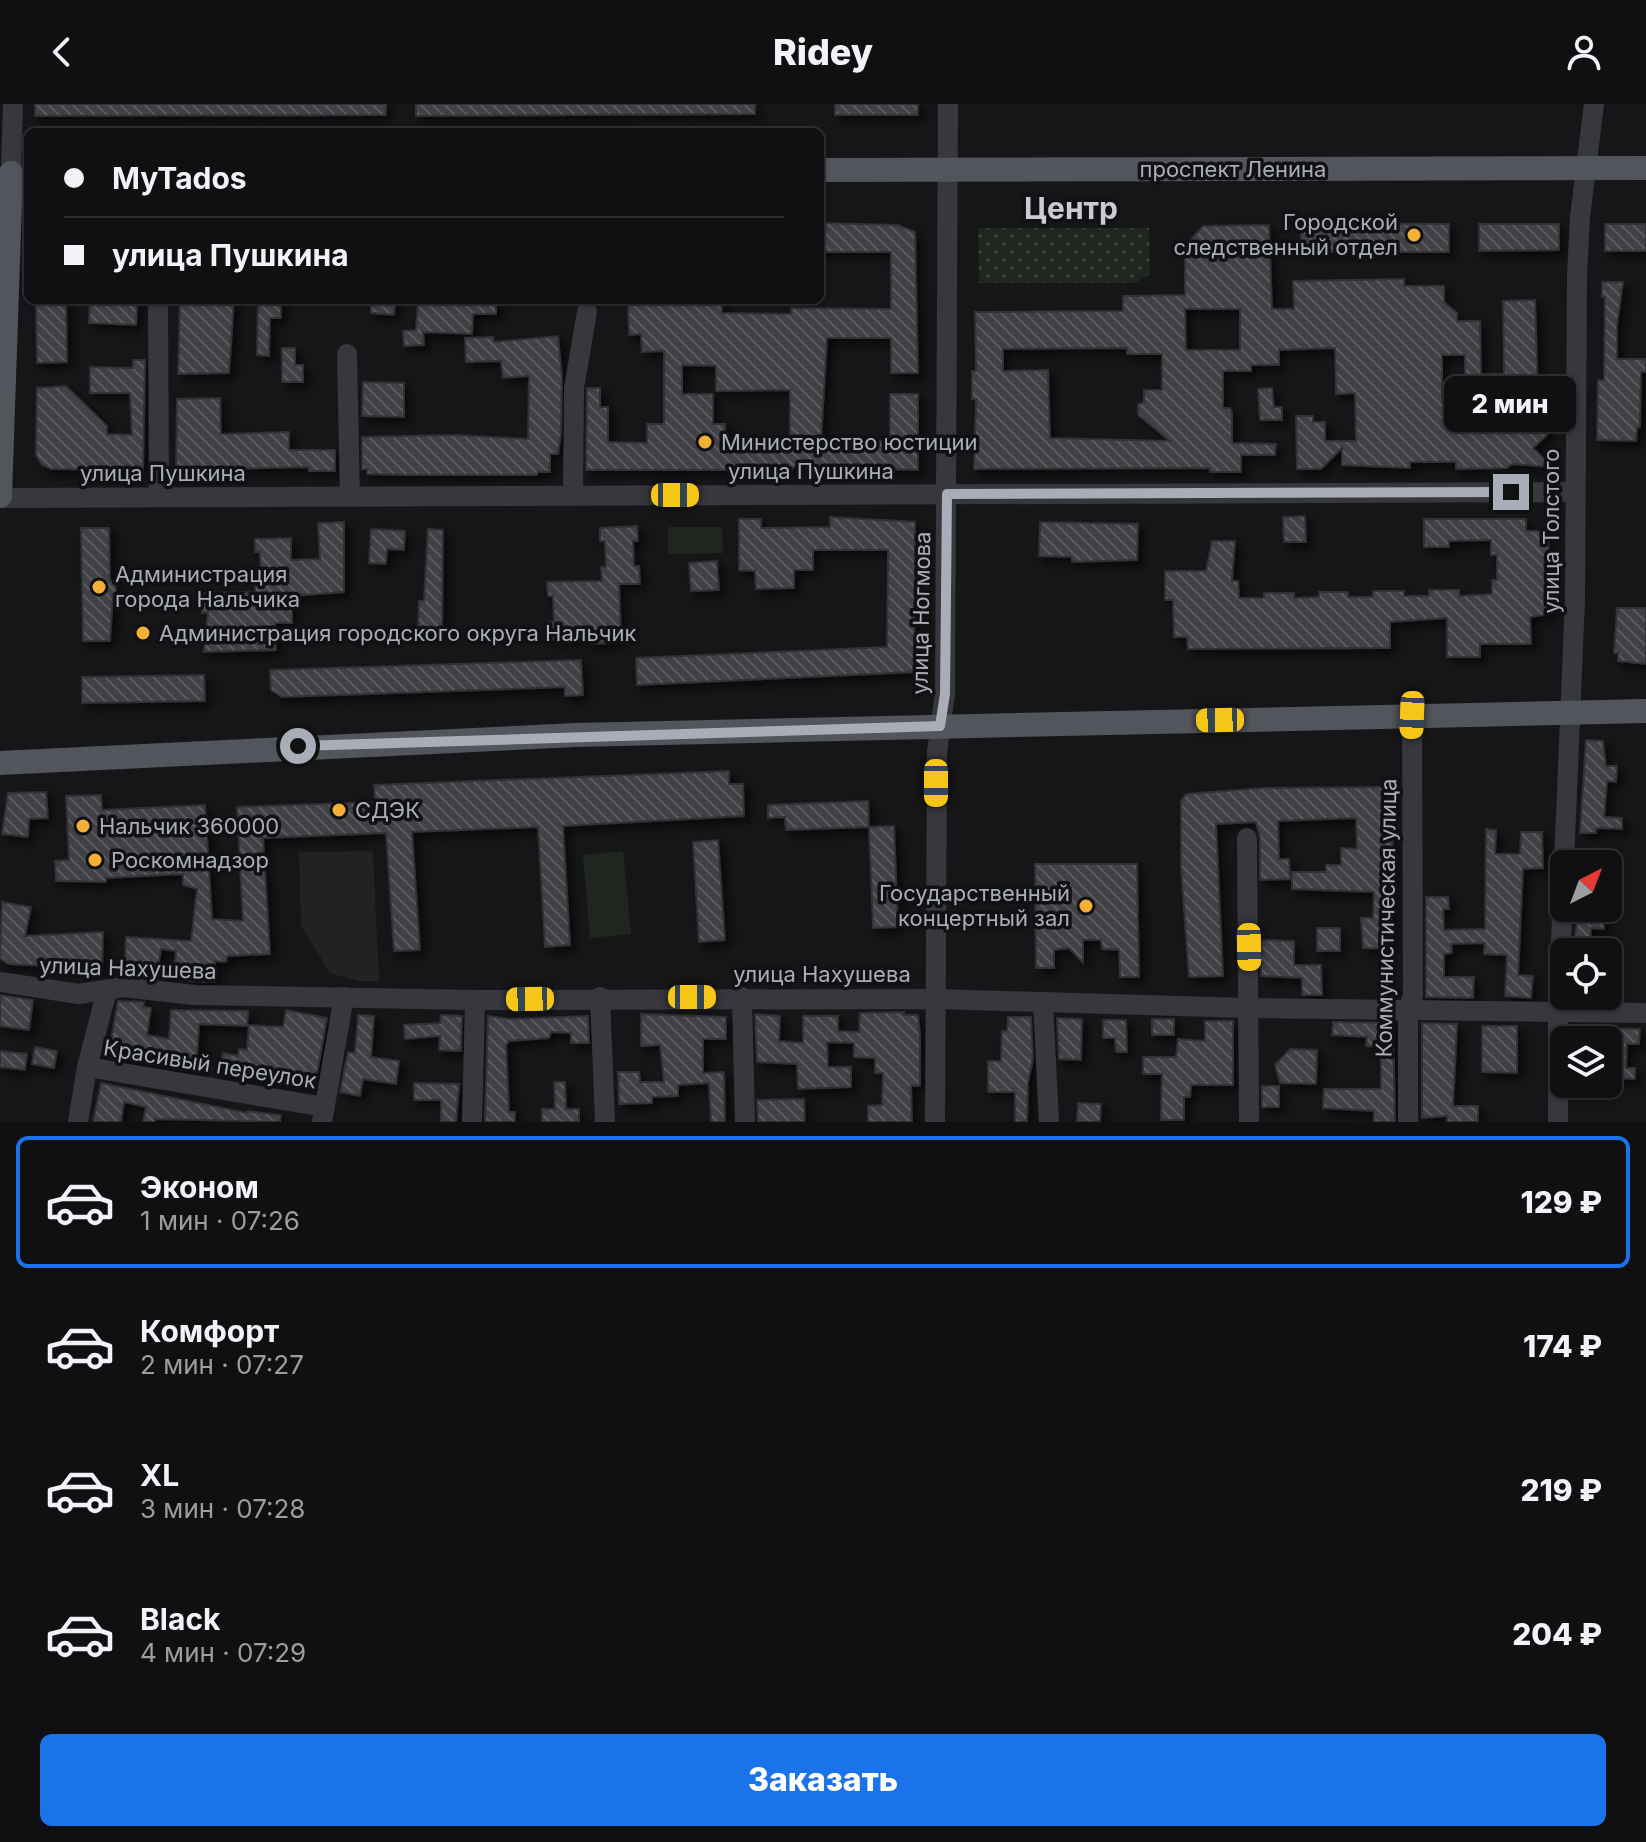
<!DOCTYPE html>
<html lang="ru">
<head>
<meta charset="utf-8">
<style>
  :root { --surface:#101012; --page:#1e1e20; --text:#f1f3f6; --muted:#9c9d9f; --line:#303032; --accent:#1a73e8 }
  body { margin:0; font-family:Inter,sans-serif; background:var(--page); color:var(--text); height:100vh; display:flex; flex-direction:column; font-size:30px; white-space:nowrap }
  * { box-sizing:border-box; margin:0 }
  p { font-size:26px; color:var(--muted) }
  .icon { flex:none; width:44px; height:44px; fill:none; stroke:currentColor; stroke-width:2; stroke-linecap:round; stroke-linejoin:round }
  .map { position:relative; height:1018px; overflow:hidden }
  .sheet { display:flex; flex-direction:column; background:var(--surface); flex:1 }
  .sheet>* { flex:none }
  .hud { position:absolute; left:24px; top:24px; width:800px; height:176px; border-radius:12px; box-shadow:0 2px 6px #0004,0 0 0 2px var(--line); display:grid; align-content:center; height:176px; padding:0 40px; background:var(--surface) }
  .needle { width:52px; rotate:42deg }
  .controls { position:absolute; left:1550px; top:746px; display:grid; gap:16px }
  .controls a { display:grid; place-items:center; width:72px; height:72px; border-radius:12px; background:var(--surface); box-shadow:0 2px 6px #0004,0 0 0 2px var(--line); font-size:40px }
  .end { position:absolute; width:36px; height:36px; margin:-18px; border:10px solid #a8adb8; background:#111; box-shadow:0 0 0 4px #111 }
  .from { border-radius:50% }
  .bubble { position:absolute; height:56px; border-radius:12px; background:var(--surface); box-shadow:0 2px 6px #0004,0 0 0 2px var(--line); font-size:26px; font-weight:800; line-height:56px; text-align:center }
  .car { position:absolute; width:24px; height:48px; margin:-24px -12px; border-radius:10px; box-shadow:0 0 6px 2px #0007; background:linear-gradient(#f5c518 24%,#345 0 40%,#f5c518 0 76%,#345 0 86%,#f5c518 0) }
  .hud b { display:flex; align-items:center; gap:28px; height:76px; font-size:30px }
  .hud b+b { border-top:2px solid var(--line) }
  .hud i { width:20px; height:20px; background:var(--text) }
  ul { padding:14px 0 0; list-style:none }
  li { display:flex; align-items:center; gap:24px; height:132px; margin:0 16px 12px; padding:0 24px; border:4px solid transparent; border-radius:12px }
  li div { flex:1 }
  li b { display:block; font-size:30px }
  li em { font-style:normal; font-weight:800 }
  li.active { border-color:var(--accent) }
  li>.icon { width:72px; height:72px; stroke-width:1.5 }
  .primary-button { display:flex; gap:16px; margin-top:auto; padding:16px 40px }
  .primary-button a { flex:1; height:92px; border-radius:12px; background:var(--accent); color:#fff; font-size:32px; font-weight:800; line-height:92px; text-align:center }
  header { display:flex; justify-content:space-between; align-items:center; height:104px; padding:0 40px; background:var(--surface); font-size:36px; font-weight:800 }
  .map>svg:first-child { display:block }
  .built { fill:#222225 }
  .grass { fill:url(#grass-dots) }
  .pitch { fill:#1e261f }
  .building { fill:url(#building-back-hatch); stroke:#303034; stroke-width:2; fill-rule:evenodd; filter:url(#shadow) }
  .lines { fill:none; stroke-linecap:round; stroke-linejoin:round }
  .minor { stroke:#37383d; stroke-width:20 }
  .major { stroke:#53555c; stroke-width:24 }
  .route { stroke:#a8adb8; stroke-width:10 }
  .poi-dot { fill:#f2b134; stroke:#111113; stroke-width:3 }
  .labels { text-anchor:middle; stroke-width:7; stroke-linejoin:round; paint-order:stroke }
  .street-label { font-size:22px; fill:#a8adb8; stroke:#111113 }
  .poi-label { font-size:22px; fill:#a8adb8; stroke:#111113; text-anchor:start }
  .district-label { font-size:30px; font-weight:bold; fill:#c9ccd4; stroke:#111113 }
</style>
</head>
<body>
<header><svg class="icon" aria-label="back" viewBox="0 0 24 24"><path d="M15 5l-7 7 7 7"/></svg>Ridey<svg class="icon" aria-label="person" viewBox="0 0 24 24"><circle cx="12" cy="8" r="4"/><path d="M4 21q1-7 8-7t8 7"/></svg></header>
<div class="map">
<svg width="1646" height="1018" viewBox="0 0 1646 1018">
  <defs>
    <pattern id="grass-dots" width="8" height="8" patternUnits="userSpaceOnUse" patternTransform="scale(2)"><rect width="8" height="8" fill="#1e261f"/><path d="M2 2h.1M6 6h.1" fill="none" stroke="#3c433d" stroke-width="1.8" stroke-linecap="round"/></pattern>
    <pattern id="building-back-hatch" width="6" height="6" patternUnits="userSpaceOnUse" patternTransform="scale(2)"><rect width="6" height="6" fill="#404145"/><path d="M-1 5l2 2M0 0l6 6M5-1l2 2" fill="none" stroke="#595a5e"/></pattern>
    <filter id="shadow"><feDropShadow dx="5" dy="5" stdDeviation="4" flood-color="#0009"/></filter>
  </defs>
  <rect width="100%" height="100%" fill="#161618"/>
  <!-- built -->
  <path class="built" d="M373 747 379 877H358L330 869 301 821 299 748Z"/>
  <!-- grass -->
  <path class="grass" d="M978 124H1149L1150 170 1135 179H979Z"/>
  <!-- pitch -->
  <g class="pitch">
    <path d="M722 423 723 449 668 450V423Z"/>
    <path d="M623 747 631 830 590 834 583 751Z"/>
  </g>
  <!-- building -->
  <g class="building">
    <path d="M35 0H386V11L35 12Z"/>
    <path d="M416 0H755V10L416 12Z"/>
    <rect x="835" y="0" width="83" height="11"/>
    <path d="M820 119 898 121 915 128 918 269H891V234H827L821 337H890V290H918V366L792 363V366H586L587 284H600V303H608V338L647 339V320H664V247L642 248 641 230 629 231 628 197 721 196 722 209 791 210V204L891 205V148H820ZM682 261 716 262V287L790 286V340L725 339V320H713V290H682Z"/>
    <path d="M1301 119 1449 120V148H1301Z"/>
    <path d="M1479 120H1559V146L1479 147Z"/>
    <rect x="1605" y="120" width="41" height="27"/>
    <path d="M1269 121 1272 205H1294L1293 177 1404 175V182H1444V198L1457 209V217H1480L1481 270H1504L1503 197 1535 196 1539 323H1547V331L1533 344 1552 363 1512 360 1507 364 1456 365V358H1410V364L1342 361V344L1321 365H1297L1296 312H1313V318H1325V337H1356L1355 289 1336 290 1335 244 1279 246V261H1251V267H1223V304H1230L1232 309V339L1276 340 1275 351H1241V368H1210V364L974 365 976 295H972V267H976L975 208 1123 207V192L1185 191V142L1203 122ZM1185 205H1240V246H1186ZM1127 244V250H1162V286H1144V299L1138 300V311L1170 337 1050 334 1048 266 1003 267V245ZM1442 251H1465V293H1442Z"/>
    <path d="M1602 178H1623L1617 221V255H1646V268H1641L1640 323H1637L1636 337 1597 336 1598 276H1604L1605 193H1602Z"/>
    <path d="M36 196H66L67 258 37 259Z"/>
    <path d="M90 196 137 200 136 221 89 219Z"/>
    <path d="M180 196H234L229 269 178 270Z"/>
    <path d="M258 196H281V214H270L269 252 257 251Z"/>
    <path d="M371 196H395L394 211 371 209Z"/>
    <path d="M418 196H496V210H473L472 230 423 228 424 241 404 242 403 227 416 226Z"/>
    <path d="M558 232 562 274 561 330 558 350H550V368H538L537 371H404L367 370V365H362V333L456 331 528 335 529 272 503 274 501 257 466 258 465 234 493 233 494 238Z"/>
    <path d="M282 244H295V261H303V278H282Z"/>
    <path d="M133 256H145L143 366 51 365 42 361 36 351 37 284 66 282 107 322V330L132 331 130 289H90V263L133 264Z"/>
    <path d="M363 278 404 279V313L362 312Z"/>
    <path d="M1272 284 1274 303H1282V316H1260L1258 285Z"/>
    <path d="M220 294 221 330 289 328V346H335V367H309V363L227 365V370H206L207 374 176 372 177 295Z"/>
    <path d="M1305 412 1306 438H1284L1283 413Z"/>
    <path d="M830 413 915 418 914 568 637 581 636 554 887 543 888 446H813V466H794V484L756 485 755 467 739 466V415H761V424L830 423Z"/>
    <path d="M1424 415H1526V427H1544L1548 431 1551 510 1530 513 1531 540H1480V553H1447V514L1390 518V544L1188 545 1187 533H1174L1173 496H1165V467H1206L1212 437H1235L1232 477H1238L1239 494H1264V489H1294V494L1319 493V488H1348V493H1373V487H1404V492H1429V486H1459V492L1492 490V476H1497V451H1491V436L1449 437V443H1424Z"/>
    <path d="M344 418V488L292 492V519H275L276 546 204 548 208 508 202 509V489L255 488V474H261L260 448H255V435L291 434V456L320 455 318 419Z"/>
    <path d="M1040 418 1138 420 1137 456 1072 458V453L1039 452Z"/>
    <path d="M637 422 638 437H633L634 462H639L640 480H619L621 534H612V539L591 540V534L549 536V518H554L553 492H548L547 478 602 477 601 463H606L605 437H600V424Z"/>
    <path d="M81 424H109L110 477H115L116 490H113L110 537H83Z"/>
    <path d="M371 425 405 427 404 446 387 445 386 460 369 459Z"/>
    <path d="M428 425 443 426 442 526 418 524 419 497H424Z"/>
    <path d="M717 457 719 486 691 487 689 459Z"/>
    <path d="M1617 504H1646V560L1618 557V549H1614Z"/>
    <path d="M581 556 583 591 565 592V583L282 593 271 586 270 566Z"/>
    <path d="M204 571 205 597 82 599V573Z"/>
    <path d="M1586 636 1603 637 1606 662H1617L1616 678 1607 677 1604 713 1622 714V725L1596 724V729H1580Z"/>
    <path d="M729 667V680H743L744 712 563 722 570 841 545 843 538 723 412 728 420 846 394 847 386 729 263 734 270 850 227 852 226 858 215 857V878L189 877 190 865 174 864 176 847 161 845 158 864 125 862 126 833 191 837 197 785 183 781V770L106 774V778L56 777 55 757 69 756 66 692 101 691 102 706 205 701 212 815 243 817 237 703 375 698 374 681Z"/>
    <path d="M1386 683 1388 727H1392L1393 745 1391 845 1363 844 1361 814H1373L1374 788 1292 785V768H1326V761H1341V744L1357 745 1356 714 1278 717 1279 755H1289L1290 775 1260 776V734L1256 718 1216 720 1223 872 1189 873 1181 763V697L1186 690 1264 684Z"/>
    <path d="M46 688 48 714 29 715 28 733 2 730 8 689Z"/>
    <path d="M868 697 869 723 786 726 785 713 768 714V701Z"/>
    <path d="M894 722 898 823 873 824 869 723Z"/>
    <path d="M1486 725 1496 726 1495 750H1520L1521 728H1542L1543 764 1523 765 1518 871 1533 872 1531 894 1505 892 1507 851 1484 850 1485 839 1451 840 1452 849 1444 850V873H1474L1473 894 1426 893V793H1448L1449 805H1443L1444 826 1485 825Z"/>
    <path d="M718 736 725 836 699 838 693 738Z"/>
    <path d="M1035 760H1137L1139 873H1120L1119 846 1102 845 1101 836H1083V859L1069 844 1054 846V864H1036Z"/>
    <path d="M2 798 31 803 25 832 103 828 102 865 8 860 0 854Z"/>
    <path d="M1578 804H1591V813L1604 814V825L1591 824 1590 848H1574Z"/>
    <rect x="1317" y="824" width="23" height="23"/>
    <path d="M1261 836 1294 837V861H1321L1322 891H1302V874L1261 872Z"/>
    <path d="M0 891 33 896 29 926 0 922Z"/>
    <path d="M118 897 144 898 143 903 151 904 147 931 169 935 171 906 248 907 247 922 199 920 196 966 108 953Z"/>
    <path d="M286 906 327 914 315 981 220 970 223 949 238 952 239 945 247 946 249 921 283 923Z"/>
    <path d="M904 908V911H918L920 932V982H911L912 1018H868V1002L882 1001 883 969H875V954L854 953V939L827 938 828 963H851V983L798 985 797 960 757 958 755 910 780 912 779 937 803 939V912H838V927L859 928 860 909Z"/>
    <path d="M641 910 726 913V935H703V969L724 968 725 1018H711L709 979 678 981V992L652 993V999L619 1000 618 968H639L640 978H664L660 941 641 942Z"/>
    <path d="M358 911 374 912 371 953 399 957 396 980 363 975 360 992 340 988 348 948 355 949Z"/>
    <path d="M441 911 462 912 461 947 439 946 440 932 405 935 404 921 440 919Z"/>
    <path d="M488 912 510 915 588 912 589 939H571V929L551 928 549 934 509 937 506 941 509 1008H515V1018H485Z"/>
    <path d="M1008 913H1031L1033 955 1028 978 1027 1018H1015V988H988V957H1001L1002 927H1007Z"/>
    <path d="M1057 914 1082 915 1081 956 1059 955Z"/>
    <rect x="1152" y="915" width="22" height="16"/>
    <path d="M1103 916H1126L1127 948H1116L1115 934H1103Z"/>
    <path d="M1205 917H1233V981H1191L1190 993H1184V1016H1161L1162 970H1143V953H1176L1178 935 1205 937Z"/>
    <path d="M1333 918 1393 919 1395 1018H1374V1007L1323 1004 1324 985H1381V943L1366 942 1367 933 1332 931Z"/>
    <path d="M1422 919 1457 920 1453 1002H1478V1018H1447V1012L1422 1014Z"/>
    <path d="M1482 922H1517V969L1482 968Z"/>
    <path d="M1571 924 1640 925 1639 940H1627L1626 964H1635V975L1608 974V936H1571Z"/>
    <path d="M35 943 57 947 54 964 32 960Z"/>
    <path d="M1290 945 1317 946 1316 980 1280 979 1275 961Z"/>
    <path d="M0 947 27 950 25 966 0 963Z"/>
    <path d="M554 978H565L566 1005H579V1018H542V1005H555Z"/>
    <path d="M101 979 247 1009V1007L281 1011 280 1018 155 1015V1018H143L146 1003 124 998 121 1018H93Z"/>
    <path d="M414 979 459 980 456 1018H441V996H414Z"/>
    <rect x="1262" y="982" width="17" height="21"/>
    <path d="M804 995 805 1018H758L757 996Z"/>
    <path d="M1078 999 1101 1000 1100 1018H1077Z"/>
  </g>
  <g class="lines">
    <!-- minor -->
    <g class="minor">
      <path d="M11 69 13 0"/>
      <path d="M158 196 159 393"/>
      <path d="M347 250 350 393"/>
      <path d="M573 392 574 284 587 208"/>
      <path d="M0 394 1575 388"/>
      <path d="M1247 734 1249 1018"/>
      <path d="M1564 760 1575 495 1577 172 1580 113 1594 0"/>
      <path d="M0 878 79 890 123 883 194 891 475 896 935 895 1247 904 1646 909"/>
      <path d="M600 893 605 1018"/>
      <path d="M742 893 745 1018"/>
      <path d="M1043 899 1049 1018"/>
      <path d="M87 963 325 1003"/>
      <path d="M78 1018 87 963 107 886"/>
      <path d="M322 1018 344 893"/>
      <path d="M472 1018 475 896"/>
      <path d="M935 1018 937 648 945 590 948 0"/>
      <path d="M1408 1018V907L1413 891 1412 611"/>
      <path d="M1558 1018V907L1564 768"/>
    </g>
    <!-- major -->
    <g class="major">
      <path d="M820 66 1646 64"/>
      <path d="M0 392 11 69"/>
      <path d="M0 659 575 631 1646 607"/>
    </g>
  </g>
  <g class="lines">
    <!-- route -->
    <path class="route" d="M298 642 940 622 945 590 947 390 1511 388"/>
  </g>
  <!-- markers -->
  <g class="poi-dot">
    <circle cx="1414" cy="131" r="8"/>
    <circle cx="705" cy="338" r="8"/>
    <circle cx="99" cy="483" r="8"/>
    <circle cx="143" cy="529" r="8"/>
    <circle cx="339" cy="706" r="8"/>
    <circle cx="83" cy="722" r="8"/>
    <circle cx="95" cy="756" r="8"/>
    <circle cx="1086" cy="802" r="8"/>
  </g>
  <g class="labels">
    <!-- street labels -->
    <g class="street-label">
      <text x="1233" y="73">проспект Ленина</text>
      <text x="811" y="375">улица Пушкина</text>
      <text x="163" y="377">улица Пушкина</text>
      <text transform="translate(1551 427) rotate(-90)" y="8">улица Толстого</text>
      <text transform="translate(921 509) rotate(-89)" y="8">улица Ногмова</text>
      <text transform="translate(1386 814) rotate(-89)" y="8">Коммунистическая улица</text>
      <text transform="translate(128 864) rotate(2)" y="8">улица Нахушева</text>
      <text x="822" y="878">улица Нахушева</text>
      <text transform="translate(210 960) rotate(9)" y="8">Красивый переулок</text>
    </g>
    <!-- poi labels -->
    <g class="poi-label">
      <text x="1398" y="126" text-anchor="end">Городской<tspan x="1398" dy="25">следственный отдел</tspan></text>
      <text x="721" y="346">Министерство юстиции</text>
      <text x="115" y="478">Администрация<tspan x="115" dy="25">города Нальчика</tspan></text>
      <text x="159" y="537">Администрация городского округа Нальчик</text>
      <text x="355" y="714">СДЭК</text>
      <text x="99" y="730">Нальчик 360000</text>
      <text x="111" y="764">Роскомнадзор</text>
      <text x="1070" y="797" text-anchor="end">Государственный<tspan x="1070" dy="25">концертный зал</tspan></text>
    </g>
    <!-- district labels -->
    <g class="district-label">
      <text x="1071" y="115">Центр</text>
    </g>
  </g>
</svg>
<div class="controls">
<a><svg class="needle" viewBox="-14 -14 28 28"><path d="M0-13l5 13h-10z" fill="#e53935"/><path d="M0 13l5-13h-10z" fill="#9c9d9f"/></svg></a>
<a><svg class="icon" aria-label="locate" viewBox="0 0 24 24"><circle cx="12" cy="12" r="6"/><path d="M12 2v4M12 18v4M2 12h4M18 12h4"/></svg></a>
<a><svg class="icon" aria-label="layers" viewBox="0 0 24 24"><path d="M12 4l9 5-9 5-9-5zM3 14l9 5 9-5"/></svg></a>
</div>
<i class="end from" style="left:298px;top:642px"></i>
<i class="end" style="left:1511px;top:388px"></i>
<div class="bubble" style="left:1444px;top:272px;width:132px">2 мин</div>
<i class="car" style="left:675px;top:391px;rotate:90deg"></i>
<i class="car" style="left:1412px;top:611px;rotate:182deg"></i>
<i class="car" style="left:1220px;top:616px;rotate:269deg"></i>
<i class="car" style="left:936px;top:679px;rotate:180deg"></i>
<i class="car" style="left:1249px;top:843px;rotate:179deg"></i>
<i class="car" style="left:692px;top:893px;rotate:90deg"></i>
<i class="car" style="left:530px;top:895px;rotate:269deg"></i>
<div class="hud">
<b><i class="from"></i>MyTados</b>
<b><i></i>улица Пушкина</b>
</div>
</div>
<section class="sheet">
<ul>
<li class="active"><svg class="icon" aria-label="car" viewBox="0 0 24 24"><path d="M5 17H2v-5l4-1 3-4h7l3 4 3 1v5h-3M9 17h6M6 11h13"/><circle cx="7" cy="17" r="2"/><circle cx="17" cy="17" r="2"/></svg><div><b>Эконом</b><p>1 мин · 07:26</p></div><em>129 ₽</em></li>
<li><svg class="icon" aria-label="car" viewBox="0 0 24 24"><path d="M5 17H2v-5l4-1 3-4h7l3 4 3 1v5h-3M9 17h6M6 11h13"/><circle cx="7" cy="17" r="2"/><circle cx="17" cy="17" r="2"/></svg><div><b>Комфорт</b><p>2 мин · 07:27</p></div><em>174 ₽</em></li>
<li><svg class="icon" aria-label="car" viewBox="0 0 24 24"><path d="M5 17H2v-5l4-1 3-4h7l3 4 3 1v5h-3M9 17h6M6 11h13"/><circle cx="7" cy="17" r="2"/><circle cx="17" cy="17" r="2"/></svg><div><b>XL</b><p>3 мин · 07:28</p></div><em>219 ₽</em></li>
<li><svg class="icon" aria-label="car" viewBox="0 0 24 24"><path d="M5 17H2v-5l4-1 3-4h7l3 4 3 1v5h-3M9 17h6M6 11h13"/><circle cx="7" cy="17" r="2"/><circle cx="17" cy="17" r="2"/></svg><div><b>Black</b><p>4 мин · 07:29</p></div><em>204 ₽</em></li>
</ul>
<div class="primary-button"><a>Заказать</a></div>
</section>
</body>
</html>
